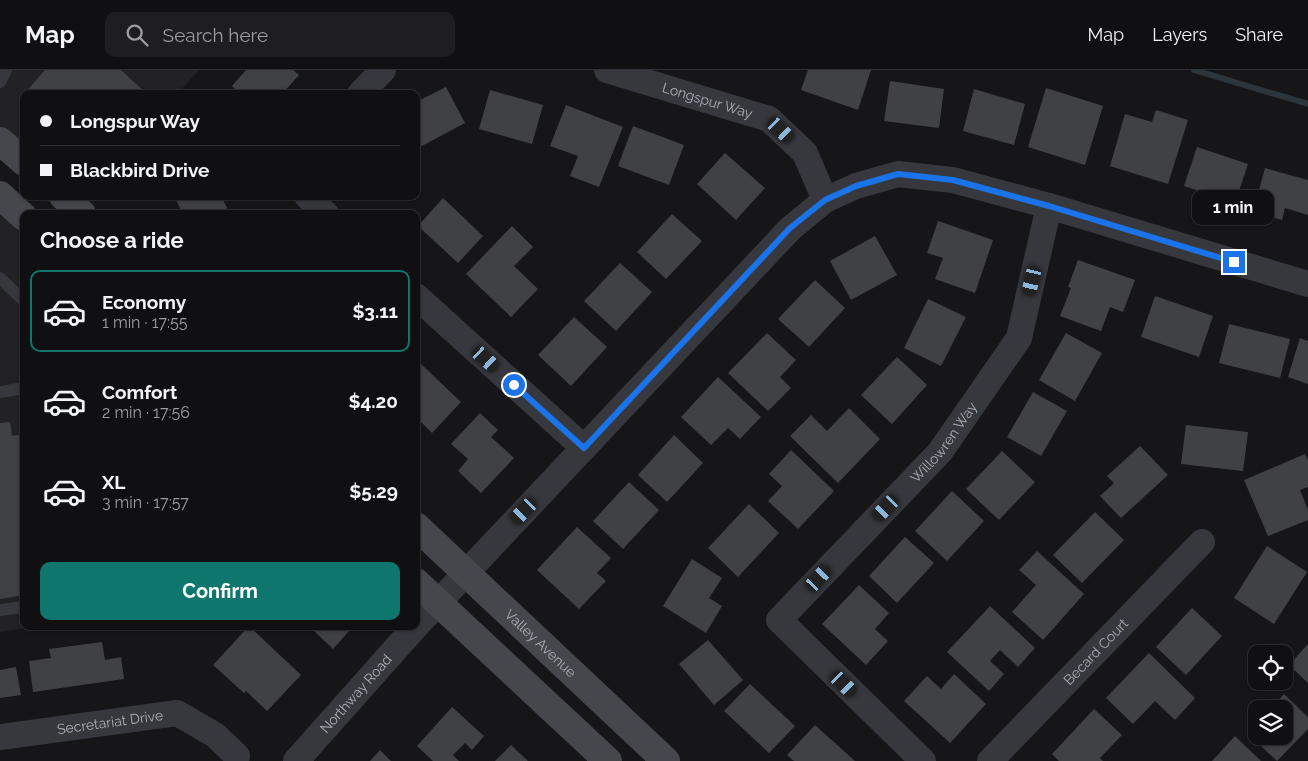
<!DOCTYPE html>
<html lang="en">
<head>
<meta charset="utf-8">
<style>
  :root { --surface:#101012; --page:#1e1e20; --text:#f1f3f6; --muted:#9c9d9f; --line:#303032; --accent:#0f766e }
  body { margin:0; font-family:Raleway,sans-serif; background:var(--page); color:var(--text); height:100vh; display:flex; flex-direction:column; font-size:19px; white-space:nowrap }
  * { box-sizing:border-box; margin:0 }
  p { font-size:16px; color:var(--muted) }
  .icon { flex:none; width:28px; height:28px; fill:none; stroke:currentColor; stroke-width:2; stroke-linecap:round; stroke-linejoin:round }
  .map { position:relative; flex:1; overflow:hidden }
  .sheet { position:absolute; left:20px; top:140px; width:400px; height:420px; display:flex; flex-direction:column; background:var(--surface); border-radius:10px; box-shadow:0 1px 4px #0004,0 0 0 1px var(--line) }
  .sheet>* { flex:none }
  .hud { position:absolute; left:20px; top:20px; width:400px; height:110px; border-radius:10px; box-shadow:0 1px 4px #0004,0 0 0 1px var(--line); display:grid; align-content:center; height:110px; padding:0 20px; background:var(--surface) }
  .tools { position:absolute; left:1248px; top:575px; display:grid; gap:10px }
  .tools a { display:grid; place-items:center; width:45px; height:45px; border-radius:10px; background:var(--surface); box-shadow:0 1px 4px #0004,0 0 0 1px var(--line); font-size:25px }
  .end { position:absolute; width:22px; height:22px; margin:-11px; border:6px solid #1a73e8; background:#fff; box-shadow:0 0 0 2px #fff }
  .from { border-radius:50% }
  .bubble { position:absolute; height:35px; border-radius:10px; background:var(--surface); box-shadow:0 1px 4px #0004,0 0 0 1px var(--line); font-size:16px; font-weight:700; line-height:35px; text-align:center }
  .car { position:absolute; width:15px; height:30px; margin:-15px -8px; border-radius:6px; box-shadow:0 0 4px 1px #0007; background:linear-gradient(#222 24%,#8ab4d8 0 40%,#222 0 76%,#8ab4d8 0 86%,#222 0) }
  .hud b { display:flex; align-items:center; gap:18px; height:48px; font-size:19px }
  .hud b+b { border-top:1px solid var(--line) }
  .hud i { width:12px; height:12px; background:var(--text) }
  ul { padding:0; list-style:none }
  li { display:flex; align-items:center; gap:15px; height:82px; margin:0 10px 8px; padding:0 10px; border:2px solid transparent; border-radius:10px }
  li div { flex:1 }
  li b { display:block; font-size:19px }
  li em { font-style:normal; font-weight:700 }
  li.active { border-color:var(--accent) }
  li>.icon { width:45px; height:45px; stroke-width:1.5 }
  h2 { padding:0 20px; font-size:22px; line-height:60px }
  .action { display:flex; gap:10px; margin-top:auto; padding:10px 20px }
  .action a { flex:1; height:58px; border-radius:10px; background:var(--accent); color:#fff; font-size:20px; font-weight:700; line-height:58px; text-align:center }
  header { display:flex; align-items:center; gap:30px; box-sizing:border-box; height:70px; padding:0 25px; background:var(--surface); border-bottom:1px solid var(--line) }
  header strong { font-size:24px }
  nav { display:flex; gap:28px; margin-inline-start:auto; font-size:18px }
  .search { width:350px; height:45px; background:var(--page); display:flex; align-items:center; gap:12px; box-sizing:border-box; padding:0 18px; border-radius:10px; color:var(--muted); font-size:19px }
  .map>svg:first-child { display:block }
  .built { fill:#222225 }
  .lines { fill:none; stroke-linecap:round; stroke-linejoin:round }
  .stream { stroke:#2c353c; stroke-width:6 }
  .building { fill:#404145 }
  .lane { stroke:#37383d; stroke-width:12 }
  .street { stroke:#37383d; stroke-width:26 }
  .secondary { stroke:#45474d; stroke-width:28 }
  .route { stroke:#1a73e8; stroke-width:6 }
  .labels { text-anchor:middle; stroke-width:4; stroke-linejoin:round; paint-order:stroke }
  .street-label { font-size:14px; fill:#a8adb8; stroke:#111113 }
</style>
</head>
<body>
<header>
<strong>Map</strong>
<div class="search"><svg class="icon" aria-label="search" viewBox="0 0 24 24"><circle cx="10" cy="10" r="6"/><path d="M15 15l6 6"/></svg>Search here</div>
<nav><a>Map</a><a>Layers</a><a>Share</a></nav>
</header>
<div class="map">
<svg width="1308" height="691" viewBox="0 0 1308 691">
  <rect width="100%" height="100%" fill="#161618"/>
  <!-- built -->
  <g class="built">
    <path d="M0 0H199L177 24H24V75L0 56Z"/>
    <path d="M0 135 24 156V556H41L0 562Z"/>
  </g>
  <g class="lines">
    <!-- stream -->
    <path class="stream" d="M1194 0 1308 34"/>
  </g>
  <!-- building -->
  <g class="building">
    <path d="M45 0H121L147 24H24Z"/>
    <path d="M246 0H293L299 5 282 24H240L232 16Z"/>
    <path d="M808 0H871L858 40 801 20Z"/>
    <path d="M890 11 944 19 939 58 884 51Z"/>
    <path d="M446 17 465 53 420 77 416 71V32Z"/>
    <path d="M1046 18 1103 36 1085 95 1028 77Z"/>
    <path d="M974 19 1025 34 1014 75 963 61Z"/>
    <path d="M490 20 543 35 532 74 479 59Z"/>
    <path d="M566 35 623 57 599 117 570 106 578 86 550 76Z"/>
    <path d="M1156 40 1188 50 1168 114 1110 96 1125 44 1152 52Z"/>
    <path d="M633 56 684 75 669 115 618 96Z"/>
    <path d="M1197 77 1248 94 1235 133 1184 116Z"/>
    <path d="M725 83 765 118 736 150 697 114Z"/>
    <path d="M1265 98 1308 110V145L1285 138 1282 150 1253 142Z"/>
    <path d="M174 126H221L230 144H183Z"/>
    <path d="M443 128 483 166 458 193 418 156Z"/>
    <path d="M672 144 702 171 666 209 637 182Z"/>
    <path d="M938 151 993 170 975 223 935 209 943 188 927 183Z"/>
    <path d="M512 156 533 177 514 196 538 219 511 247 466 204Z"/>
    <path d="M875 166 897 205 851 230 830 191Z"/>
    <path d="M1078 190 1135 210 1123 242 1110 237 1101 261 1060 246 1071 218 1068 217Z"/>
    <path d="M620 193 652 222 616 261 584 231Z"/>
    <path d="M815 210 845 238 809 277 778 249Z"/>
    <path d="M1155 226 1213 246 1199 287 1141 267Z"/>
    <path d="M928 229 966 247 941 296 904 278Z"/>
    <path d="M574 247 607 277 571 316 538 285Z"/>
    <path d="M1229 254 1290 269 1280 308 1219 293Z"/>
    <path d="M767 263 796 290 780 307 791 318 768 341 728 303Z"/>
    <path d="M1066 263 1102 283 1075 331 1039 310Z"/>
    <path d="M1300 268 1308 271V314L1288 307Z"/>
    <path d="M897 287 927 315 892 354 861 325Z"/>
    <path d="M421 294 461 332 432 363 416 347V298Z"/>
    <path d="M718 307 761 347 740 369 728 358 711 375 681 347Z"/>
    <path d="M1033 322 1067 341 1041 386 1007 367Z"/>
    <path d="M849 338 880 369 838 413 790 366 811 345 827 361Z"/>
    <path d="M480 343 498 360 491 367 514 388 481 423 458 401 468 389 451 374Z"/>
    <path d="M10 352 12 366 24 364V525L0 529V353Z"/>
    <path d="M1186 355 1248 362 1243 401 1181 394Z"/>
    <path d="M674 365 703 393 667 432 638 405Z"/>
    <path d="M1140 376 1168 405 1121 448 1100 426 1114 413 1107 406Z"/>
    <path d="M791 380 834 421 798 459 768 431 782 416 769 404Z"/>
    <path d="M1002 381 1035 412 999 450 966 419Z"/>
    <path d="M1305 384 1308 390V417L1300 420 1308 440V450L1268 466 1244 410Z"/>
    <path d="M629 412 659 440 623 479 593 451Z"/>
    <path d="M952 421 984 451 947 491 915 461Z"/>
    <path d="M749 434 779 463 738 507 708 478Z"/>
    <path d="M1095 442 1124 470 1082 513 1053 485Z"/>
    <path d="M577 457 611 488 597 503 606 511 579 539 537 500Z"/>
    <path d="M905 467 934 493 897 533 869 506Z"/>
    <path d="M1267 476 1307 502 1274 554 1234 528Z"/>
    <path d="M1037 481 1084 524 1043 570 1012 542 1036 515 1019 500Z"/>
    <path d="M692 489 722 508 709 528 722 536 706 563 663 536Z"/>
    <path d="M859 515 889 543 875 559 888 571 866 595 822 554Z"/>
    <path d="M990 536 1035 578 1018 597 1000 580 990 591 1004 604 989 621 947 582Z"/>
    <path d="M1192 538 1222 566 1186 605 1156 577Z"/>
    <path d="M249 556 301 605 267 641 246 621 244 623 213 595Z"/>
    <path d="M309 556H346L350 560 333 579Z"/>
    <path d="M708 570 743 610 714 635 679 594Z"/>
    <path d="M102 572 105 590 121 587 124 609 33 622 29 591 51 588 49 579Z"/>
    <path d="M1308 574V613L1289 595Z"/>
    <path d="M1149 583 1195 628 1175 650 1155 631 1133 654 1106 628Z"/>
    <path d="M16 597 21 625 0 628V600Z"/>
    <path d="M954 604 986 634 950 673 904 631 927 606 941 619Z"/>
    <path d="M750 614 795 656 769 683 724 641Z"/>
    <path d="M1284 624 1308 647V659L1277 691 1248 664 1256 655V666H1284V639H1271Z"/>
    <path d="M452 637 484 666 472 680 465 673 453 685 459 691H433L417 676Z"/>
    <path d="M1094 639 1122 665 1100 688 1103 691H1059L1052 684Z"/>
    <path d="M815 655 855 691H794L787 685Z"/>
    <path d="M1235 666 1261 691H1212Z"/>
    <path d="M511 675 528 691H495Z"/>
    <path d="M380 680 391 691H370Z"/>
  </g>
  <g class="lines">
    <!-- lane -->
    <g class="lane">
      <path d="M0 12 6 0"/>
      <path d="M0 208 24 231"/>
      <path d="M0 322 24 318"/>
      <path d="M0 540 24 537"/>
    </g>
    <!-- street -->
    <g class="street">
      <path id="s1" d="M607 0 769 49 805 83 825 130"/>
      <path d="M360 24 383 0"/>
      <path d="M307 126 326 144"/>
      <path d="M416 226 584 378"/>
      <path d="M416 556 790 159 825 130 856 116 898 104 953 110 1049 136 1308 214"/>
      <path id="s2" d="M0 667 177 643 215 665 237 686"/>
      <path id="s3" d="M296 691 416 556"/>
      <path id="s4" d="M923 691 779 550 940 382 1019 268 1049 136"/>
      <path id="s5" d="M990 691 1202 472"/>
    </g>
    <!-- secondary -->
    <g class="secondary">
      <path d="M0 71 24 92"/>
      <path d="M0 125 24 147"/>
      <path d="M63 126 82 144"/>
      <path id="s6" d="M416 456 666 691"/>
      <path d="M416 512 608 691"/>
    </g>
  </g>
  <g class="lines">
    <!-- route -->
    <path class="route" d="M514 315 584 378 790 158 825 130 856 116 898 104 953 110 1049 136 1234 192"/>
  </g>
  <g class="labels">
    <!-- street labels -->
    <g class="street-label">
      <text dy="5" stroke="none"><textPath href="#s1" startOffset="105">Longspur Way</textPath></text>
      <text dy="5" stroke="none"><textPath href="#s4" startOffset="444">Willowren Way</textPath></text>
      <text dy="5" stroke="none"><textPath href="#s6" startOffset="171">Valley Avenue</textPath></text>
      <text dy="5" stroke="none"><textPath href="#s5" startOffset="152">Becard Court</textPath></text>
      <text dy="5" stroke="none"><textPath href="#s3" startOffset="90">Northway Road</textPath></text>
      <text dy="5" stroke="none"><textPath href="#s2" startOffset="111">Secretariat Drive</textPath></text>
    </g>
  </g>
</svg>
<div class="tools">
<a><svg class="icon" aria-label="locate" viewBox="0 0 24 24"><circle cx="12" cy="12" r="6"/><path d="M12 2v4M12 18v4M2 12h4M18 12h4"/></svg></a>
<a><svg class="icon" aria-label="layers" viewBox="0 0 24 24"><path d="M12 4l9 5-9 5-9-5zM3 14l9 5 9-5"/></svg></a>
</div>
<i class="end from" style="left:514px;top:315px"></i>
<i class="end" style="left:1234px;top:192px"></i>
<div class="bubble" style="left:1192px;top:120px;width:82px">1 min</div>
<i class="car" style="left:781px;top:60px;rotate:133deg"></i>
<i class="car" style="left:1032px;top:211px;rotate:193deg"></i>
<i class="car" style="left:486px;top:289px;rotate:132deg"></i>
<i class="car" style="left:886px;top:438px;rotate:224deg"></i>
<i class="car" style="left:524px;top:441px;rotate:224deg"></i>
<i class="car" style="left:819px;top:508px;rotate:43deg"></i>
<i class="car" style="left:844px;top:614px;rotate:134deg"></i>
<div class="hud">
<b><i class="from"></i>Longspur Way</b>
<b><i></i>Blackbird Drive</b>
</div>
<section class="sheet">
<h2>Choose a ride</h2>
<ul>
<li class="active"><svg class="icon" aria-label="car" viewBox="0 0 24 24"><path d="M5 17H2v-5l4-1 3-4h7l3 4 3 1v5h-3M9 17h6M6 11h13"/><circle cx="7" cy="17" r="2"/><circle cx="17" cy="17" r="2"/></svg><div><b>Economy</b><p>1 min · 17:55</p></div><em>$3.11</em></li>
<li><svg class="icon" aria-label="car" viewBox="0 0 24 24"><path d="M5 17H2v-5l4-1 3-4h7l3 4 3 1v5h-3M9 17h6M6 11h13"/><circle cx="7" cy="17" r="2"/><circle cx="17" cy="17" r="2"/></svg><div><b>Comfort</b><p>2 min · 17:56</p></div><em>$4.20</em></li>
<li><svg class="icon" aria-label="car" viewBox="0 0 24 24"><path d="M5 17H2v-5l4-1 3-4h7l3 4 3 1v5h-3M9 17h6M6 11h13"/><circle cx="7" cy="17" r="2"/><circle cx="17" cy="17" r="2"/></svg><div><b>XL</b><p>3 min · 17:57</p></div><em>$5.29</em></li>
</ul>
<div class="action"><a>Confirm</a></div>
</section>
</div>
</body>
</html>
